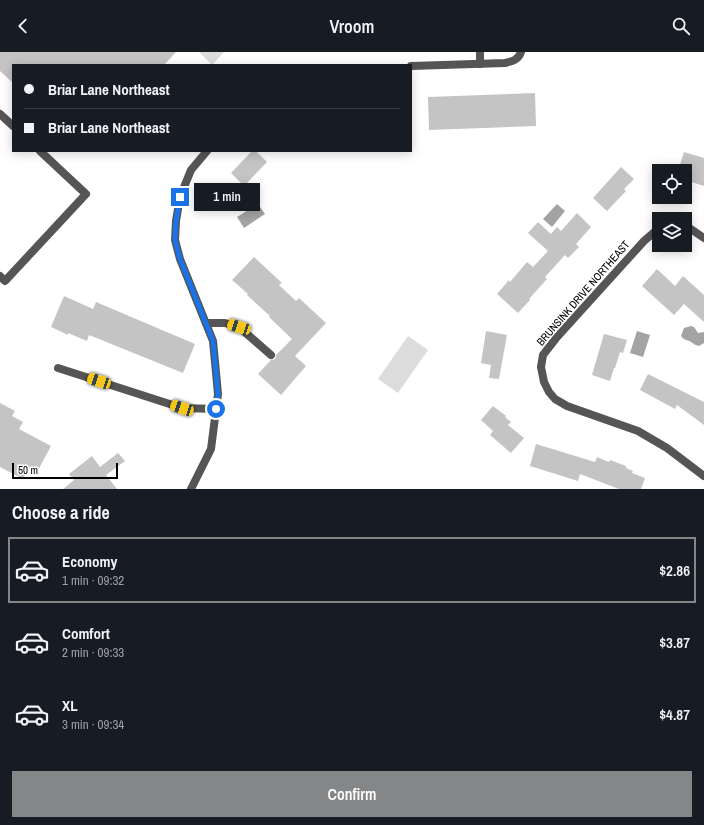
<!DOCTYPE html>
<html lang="en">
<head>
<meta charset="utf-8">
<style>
  :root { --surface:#171b24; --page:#20242c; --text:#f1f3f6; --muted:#9ea1a6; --line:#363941; --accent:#858687 }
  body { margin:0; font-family:"Archivo Narrow",sans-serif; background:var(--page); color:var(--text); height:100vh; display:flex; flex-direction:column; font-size:15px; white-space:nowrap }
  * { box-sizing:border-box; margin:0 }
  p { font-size:13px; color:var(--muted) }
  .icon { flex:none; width:22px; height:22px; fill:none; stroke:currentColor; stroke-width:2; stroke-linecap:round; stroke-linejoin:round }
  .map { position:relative; height:437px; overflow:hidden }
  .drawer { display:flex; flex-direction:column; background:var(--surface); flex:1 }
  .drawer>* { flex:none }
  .hud { position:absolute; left:12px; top:12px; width:400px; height:88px; border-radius:0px; box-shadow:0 2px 10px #0003; display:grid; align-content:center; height:88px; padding:0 12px; background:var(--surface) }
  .tools { position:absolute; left:652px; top:112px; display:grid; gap:8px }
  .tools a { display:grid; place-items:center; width:40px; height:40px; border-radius:0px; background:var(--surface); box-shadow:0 2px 10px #0003; font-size:20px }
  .scale { position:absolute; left:12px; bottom:10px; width:106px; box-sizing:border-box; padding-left:4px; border:2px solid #000; border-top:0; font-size:11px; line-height:14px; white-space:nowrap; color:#000; -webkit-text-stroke:3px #fff; paint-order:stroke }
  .end { position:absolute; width:18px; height:18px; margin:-9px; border:5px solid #1a73e8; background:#fff; box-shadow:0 0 0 2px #fff }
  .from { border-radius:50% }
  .bubble { position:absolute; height:28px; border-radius:0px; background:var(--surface); box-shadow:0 2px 10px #0003; font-size:13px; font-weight:600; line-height:28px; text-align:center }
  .car { position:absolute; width:12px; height:24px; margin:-12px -6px; border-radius:5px; box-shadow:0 0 3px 1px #0007; background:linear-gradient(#f5c518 24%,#345 0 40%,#f5c518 0 76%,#345 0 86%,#f5c518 0) }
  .hud b { display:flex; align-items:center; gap:14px; height:38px; font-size:15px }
  .hud b+b { border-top:1px solid var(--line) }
  .hud i { width:10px; height:10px; background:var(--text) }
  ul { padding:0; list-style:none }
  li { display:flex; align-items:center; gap:12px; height:66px; margin:0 8px 6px; padding:0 4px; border:2px solid transparent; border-radius:0px }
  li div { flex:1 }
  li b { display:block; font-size:15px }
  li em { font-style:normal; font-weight:600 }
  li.selected { border-color:var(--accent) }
  li>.icon { width:36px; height:36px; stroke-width:1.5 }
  h2 { padding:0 12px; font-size:18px; line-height:48px }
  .action { display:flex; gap:8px; margin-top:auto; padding:8px 12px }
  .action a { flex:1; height:46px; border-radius:0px; background:var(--accent); color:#fff; font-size:16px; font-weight:600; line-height:46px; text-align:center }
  header { display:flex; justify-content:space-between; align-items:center; height:52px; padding:0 12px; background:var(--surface); font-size:18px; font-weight:600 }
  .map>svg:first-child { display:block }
  .green { fill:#dcdcdc }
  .water { fill:#a3a3a3 }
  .building { fill:#c4c4c4 }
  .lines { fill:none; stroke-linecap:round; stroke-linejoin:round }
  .lane { stroke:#555; stroke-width:8 }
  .street { stroke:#555; stroke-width:8 }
  .route { stroke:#1a73e8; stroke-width:5 }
  .labels { text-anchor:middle; stroke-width:3; stroke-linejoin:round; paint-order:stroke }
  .street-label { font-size:11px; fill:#000; stroke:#fff }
</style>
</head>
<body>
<header><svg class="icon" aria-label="back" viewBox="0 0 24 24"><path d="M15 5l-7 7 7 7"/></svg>Vroom<svg class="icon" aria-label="search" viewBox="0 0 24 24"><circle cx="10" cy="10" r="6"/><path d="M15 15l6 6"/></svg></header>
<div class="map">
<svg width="704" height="437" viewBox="0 0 704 437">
  <rect width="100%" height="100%" fill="#fff"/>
  <!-- green -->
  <g class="green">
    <path d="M199 0H224L212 13Z"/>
    <path d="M408 284 428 298 398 341 378 327Z"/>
  </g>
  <!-- water -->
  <g class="water">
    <path d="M258 152 265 162 244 176 237 165Z"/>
    <path d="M557 152 565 159 552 175 543 167Z"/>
    <path d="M691 274 694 275 698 281 704 280V291L699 294C695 293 694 292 691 290 686 287 685 289 681 284L684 276Z"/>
    <path d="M637 279 650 283 643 305 630 301Z"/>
  </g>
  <!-- building -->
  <g class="building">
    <path d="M0 0H176L164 13H13V31L0 19Z"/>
    <path d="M535 41 536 74 429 78 428 45Z"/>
    <path d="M252 99H256L267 110 244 134 231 121Z"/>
    <path d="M684 100 704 106V134L685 128V119H678Z"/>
    <path d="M621 115 634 127 624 137 626 139 607 159 593 146Z"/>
    <path d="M577 161 591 175 576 192 579 195 568 206 565 203 545 225 547 227 529 247 530 248 518 261 497 242 509 228 510 230 527 210 533 215 548 199 528 181 538 170 551 182 557 175 561 179Z"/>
    <path d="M254 205 282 231 279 233 296 249 299 246 326 271 295 304 306 314 281 343 258 322 271 308 275 307 276 303 292 287 269 265 270 264 247 243 248 242 232 228Z"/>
    <path d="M657 217 675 234 683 224 704 243V270L684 252 674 263 642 234Z"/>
    <path d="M64 244 93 257 96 250 195 292 183 321 89 283 87 289 68 281V283L51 275Z"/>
    <path d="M486 279 507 283 499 327 489 326 491 313 481 311Z"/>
    <path d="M604 282 627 288 623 301 620 300 615 316H614L610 329 592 323Z"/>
    <path d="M648 322 704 350V373L677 353 675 357 640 338Z"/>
    <path d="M0 351 15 359 12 364 23 370 19 377 51 394 37 420 29 416 23 427 0 415Z"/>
    <path d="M493 354 506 364 505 365 511 370 508 373 524 386 511 401 490 383 493 379 481 368Z"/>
    <path d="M536 392 595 410 597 405 609 410 610 408 626 414V416L633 419 632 421 645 426 641 437H619L580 422 578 429 530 414Z"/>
    <path d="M118 401 125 409 106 423 117 437H63L74 428 69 422 92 404 100 415Z"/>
  </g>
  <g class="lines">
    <!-- lane -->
    <g class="lane">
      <path d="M480 0V12"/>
      <path d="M0 62 13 74"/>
      <path d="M0 224 5 229 86 142 40 99"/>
      <path d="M206 271H225L239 275 271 303"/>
      <path d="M58 316 182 356 216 357"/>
    </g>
    <!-- street -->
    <g class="street">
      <path d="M411 14 505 11C513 9 518 8 521 0"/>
      <path d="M685 173 704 186"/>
      <path d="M659 176 644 189 557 285 543 303 541 315 544 330 549 340 555 347 567 354 638 379 667 396 704 424"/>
      <path d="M191 437 211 397 218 342 213 289 180 207 175 188 176 169 180 145 191 118 207 99"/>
    </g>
  </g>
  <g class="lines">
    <!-- route -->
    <path class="route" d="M180 145 176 169 175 188 180 207 213 289 218 342 216 357"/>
  </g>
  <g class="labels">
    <!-- street labels -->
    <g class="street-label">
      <text transform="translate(583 241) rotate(-49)" y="4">BRUNSINK DRIVE NORTHEAST</text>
    </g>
  </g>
</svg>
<div class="tools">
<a><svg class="icon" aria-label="locate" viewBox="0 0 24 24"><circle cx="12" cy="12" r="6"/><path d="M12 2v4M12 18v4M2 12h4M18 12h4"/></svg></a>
<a><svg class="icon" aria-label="layers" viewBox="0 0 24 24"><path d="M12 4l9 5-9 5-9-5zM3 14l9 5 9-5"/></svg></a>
</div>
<div class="scale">50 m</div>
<i class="end from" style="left:216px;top:357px"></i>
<i class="end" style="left:180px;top:145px"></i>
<div class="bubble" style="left:194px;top:131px;width:66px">1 min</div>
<i class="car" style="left:239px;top:275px;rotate:288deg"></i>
<i class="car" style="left:99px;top:329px;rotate:288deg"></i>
<i class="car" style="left:182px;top:356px;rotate:288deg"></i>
<div class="hud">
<b><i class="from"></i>Briar Lane Northeast</b>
<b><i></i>Briar Lane Northeast</b>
</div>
</div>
<section class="drawer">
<h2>Choose a ride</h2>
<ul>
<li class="selected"><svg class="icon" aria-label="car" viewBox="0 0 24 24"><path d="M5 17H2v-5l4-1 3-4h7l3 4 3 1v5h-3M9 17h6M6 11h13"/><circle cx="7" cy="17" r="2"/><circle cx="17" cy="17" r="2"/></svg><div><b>Economy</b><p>1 min · 09:32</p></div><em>$2.86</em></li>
<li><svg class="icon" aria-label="car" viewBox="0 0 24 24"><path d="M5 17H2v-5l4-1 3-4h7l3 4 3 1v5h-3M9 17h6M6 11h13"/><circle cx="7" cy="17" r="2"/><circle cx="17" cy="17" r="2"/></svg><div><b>Comfort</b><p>2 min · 09:33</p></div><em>$3.87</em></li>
<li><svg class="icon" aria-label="car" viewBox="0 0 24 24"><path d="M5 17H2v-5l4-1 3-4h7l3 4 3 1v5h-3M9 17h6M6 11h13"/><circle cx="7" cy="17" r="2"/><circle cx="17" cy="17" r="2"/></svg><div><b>XL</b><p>3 min · 09:34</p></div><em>$4.87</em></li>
</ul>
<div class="action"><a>Confirm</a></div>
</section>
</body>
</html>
